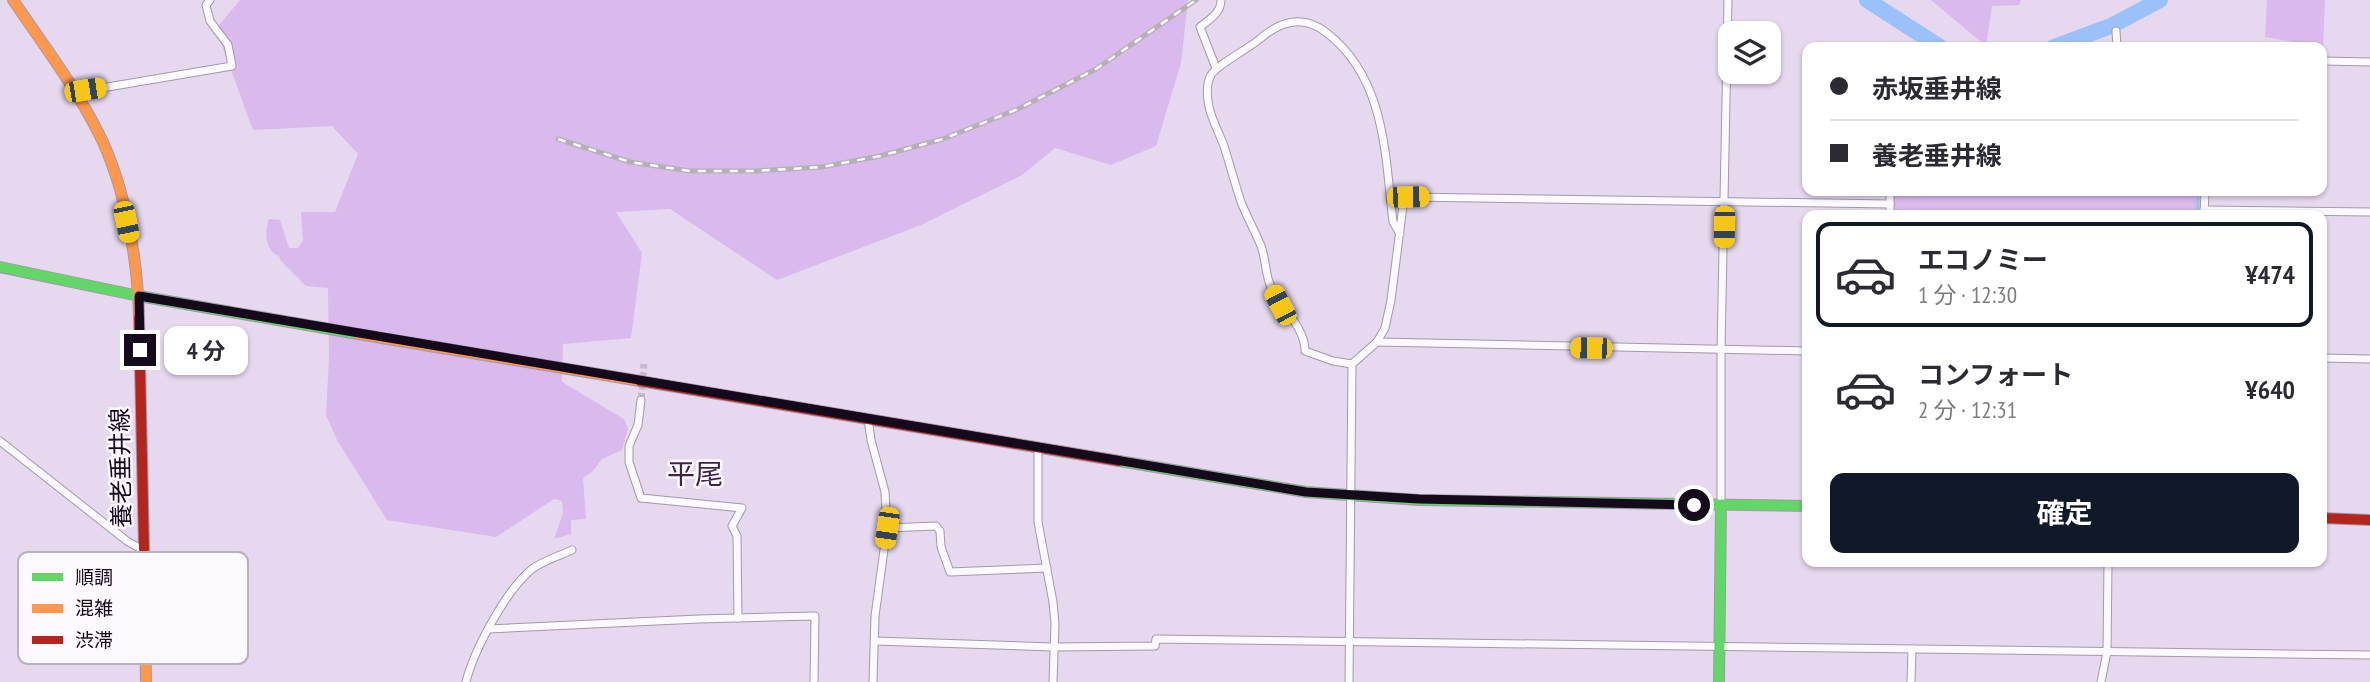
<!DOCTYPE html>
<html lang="ja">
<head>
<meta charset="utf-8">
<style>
  :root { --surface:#fff; --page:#f7f7f7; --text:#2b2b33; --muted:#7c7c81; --line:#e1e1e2; --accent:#111827 }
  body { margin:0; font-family:"PT Sans Narrow","Noto Sans JP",sans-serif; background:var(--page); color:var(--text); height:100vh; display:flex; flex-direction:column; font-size:26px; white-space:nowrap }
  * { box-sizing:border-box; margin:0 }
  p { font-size:23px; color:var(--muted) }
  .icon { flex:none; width:38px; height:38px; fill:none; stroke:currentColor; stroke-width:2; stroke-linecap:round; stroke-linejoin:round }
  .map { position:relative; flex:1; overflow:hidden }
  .side { position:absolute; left:1802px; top:210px; width:525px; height:357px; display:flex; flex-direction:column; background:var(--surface); border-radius:14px; box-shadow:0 2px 5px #0004 }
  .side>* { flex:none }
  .top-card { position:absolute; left:1802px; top:42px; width:525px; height:154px; border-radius:14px; box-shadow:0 2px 5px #0004; display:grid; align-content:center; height:154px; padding:0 28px; background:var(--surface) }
  .buttons { position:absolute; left:1718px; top:21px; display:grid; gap:14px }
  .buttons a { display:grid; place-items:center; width:63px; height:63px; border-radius:14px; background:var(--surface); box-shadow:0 2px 5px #0004; font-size:35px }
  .end { position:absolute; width:32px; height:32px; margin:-16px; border:9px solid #15091c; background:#fff; box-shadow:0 0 0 4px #fff }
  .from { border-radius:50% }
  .bubble { position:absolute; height:49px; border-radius:14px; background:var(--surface); box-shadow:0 2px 5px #0004; font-size:23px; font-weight:700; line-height:49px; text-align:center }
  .car { position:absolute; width:21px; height:42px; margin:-21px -10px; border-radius:9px; box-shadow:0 0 5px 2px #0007; background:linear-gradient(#f5c518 24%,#345 0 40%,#f5c518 0 76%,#345 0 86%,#f5c518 0) }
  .top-card b { display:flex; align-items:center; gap:24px; height:66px; font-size:26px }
  .top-card b+b { border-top:2px solid var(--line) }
  .top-card i { width:18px; height:18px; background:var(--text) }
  ul { padding:12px 0 0; list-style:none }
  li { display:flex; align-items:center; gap:21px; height:105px; margin:0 14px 10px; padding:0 14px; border:4px solid transparent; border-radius:14px }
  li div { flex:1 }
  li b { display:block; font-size:26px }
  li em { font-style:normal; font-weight:700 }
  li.current { border-color:var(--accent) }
  li>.icon { width:63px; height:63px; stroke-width:1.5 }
  .cta { display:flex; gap:14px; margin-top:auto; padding:14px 28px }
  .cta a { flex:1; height:80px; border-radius:14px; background:var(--accent); color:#fff; font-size:28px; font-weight:700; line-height:80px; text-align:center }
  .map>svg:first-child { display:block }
  .green { fill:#dab9ed }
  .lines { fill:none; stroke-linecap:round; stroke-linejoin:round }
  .stream { stroke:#9ac1f9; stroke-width:2.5 }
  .river { stroke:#9ac1f9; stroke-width:16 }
  .street-tunnel { stroke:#c7b9cf; stroke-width:7; stroke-dasharray:7 3.5; stroke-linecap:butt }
  .street-casing { stroke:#a498ab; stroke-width:9 }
  .fast-casing { stroke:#a498ab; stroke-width:12 }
  .slow-casing { stroke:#a498ab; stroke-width:12 }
  .jam-casing { stroke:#a498ab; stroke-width:12 }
  .street { stroke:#fbf9fd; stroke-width:7 }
  .fast { stroke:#63d668; stroke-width:10 }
  .slow { stroke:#ff974d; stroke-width:10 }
  .jam { stroke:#b3261e; stroke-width:10 }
  .rail-casing { stroke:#b4b0b6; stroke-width:5 }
  .rail { stroke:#fdf9ff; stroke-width:2.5; stroke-dasharray:8; stroke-linecap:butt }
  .route { stroke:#15091c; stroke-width:9 }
  .labels { text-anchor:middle; stroke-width:5; stroke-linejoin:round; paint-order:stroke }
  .street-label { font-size:24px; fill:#15091c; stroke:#fdf9ff }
  .quarter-label { font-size:28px; fill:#3f224e; stroke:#fdf9ff }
  .key { fill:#fdf9ff; stroke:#b7b1bb; stroke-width:2 }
  .key-label { font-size:19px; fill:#15091c }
</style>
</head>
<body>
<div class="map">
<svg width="2370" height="682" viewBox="0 0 2370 682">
  <rect width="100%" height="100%" fill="#e6d8ef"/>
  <!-- green -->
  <g class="green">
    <path d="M240 0H1188L1181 63 1156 146 1111 165 1055 148 1022 175 921 225 777 280 670 209 616 212 642 253 631 338 563 344 562 382 624 419 628 429 622 450 602 459 592 472 583 478 586 519 571 520V534L554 539 563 513 562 501 554 499 496 537 387 520 337 440 326 415 329 358 328 288 306 286 281 261 279 256C265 251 264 232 269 219L280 220 289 248H298L303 240 301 212H335L358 154 332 126 253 130 216 29Z"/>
    <path d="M1931 0H2021L2019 5 1992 6 1986 46Z"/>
    <path d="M2267 0H2325L2323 47 2265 37Z"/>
    <rect x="1894" y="191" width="306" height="24"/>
  </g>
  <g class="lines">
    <!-- stream -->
    <path class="stream" d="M2002 191 2198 194 2197 215"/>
    <!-- river -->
    <g class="river">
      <path d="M1867 0 1940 47"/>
      <path d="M2054 47 2111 26 2160 0"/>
    </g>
    <!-- street-tunnel -->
    <path class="street-tunnel" d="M641 400 644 364"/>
    <!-- street casing -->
    <g class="street-casing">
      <g id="street">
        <path d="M2116 31 2117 47"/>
        <path d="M2322 61 2370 62"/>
        <path d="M1216 68 1200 27C1210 19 1221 13 1221 0"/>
        <path d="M77 97 84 91 232 66 228 45 210 21 206 5 210 0"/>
        <path d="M2204 210 2370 212"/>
        <path d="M1890 215V191"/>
        <path d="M2204 215 2205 191"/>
        <path d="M1400 234 1393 222C1385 156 1386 79 1327 33 1305 15 1282 20 1261 38 1250 48 1216 65 1211 75 1206 84 1207 97 1209 107 1212 120 1219 133 1224 146 1230 165 1235 184 1241 202 1247 217 1255 231 1261 246 1266 259 1265 274 1271 287 1281 308 1305 327 1305 351L1333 361 1352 364 1377 342 1385 328 1391 300 1403 206 1408 197 1890 204"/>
        <path d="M1377 342 1808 351"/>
        <path d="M2322 358 2370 359"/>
        <path d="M641 400 638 425 629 446V462L641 498 742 508 732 526 737 536 738 618"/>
        <path d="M868 419 871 440 885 492 887 528 875 616 873 682"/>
        <path d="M0 441 127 541 143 550"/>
        <path d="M1038 448V522L1053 602 1055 624 1053 682"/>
        <path d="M1721 505V350L1728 0"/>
        <path d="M887 528 936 526 940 531 941 547 950 572 1047 568"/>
        <path d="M489 629 699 619 815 616 814 682"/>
        <path d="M875 641 1053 647 1155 646 1156 639 2370 655"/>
        <path d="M466 682C474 650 506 590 532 569 543 561 559 556 572 550"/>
        <path d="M1349 682 1352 364"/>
        <path d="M1911 682 1912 649"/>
        <path d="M2101 682 2107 652 2108 562"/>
      </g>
    </g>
    <!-- fast casing -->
    <g class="fast-casing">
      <g id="fast">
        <path d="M0 267 139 296 358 334"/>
        <path d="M1119 461 1306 492 1419 500 1808 506"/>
        <path d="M1719 682 1721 505"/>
      </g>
    </g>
    <!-- slow casing -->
    <g class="slow-casing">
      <g id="slow">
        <path d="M13 0C44 46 78 90 102 140 126 192 138 262 139 318"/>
        <path d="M358 334 640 381"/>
        <path d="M144 549 146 682"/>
      </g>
    </g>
    <!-- jam casing -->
    <g class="jam-casing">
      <g id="jam">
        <path d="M139 318 144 549"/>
        <path d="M640 381 1119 461"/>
        <path d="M2322 518 2370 520"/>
      </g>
    </g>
    <!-- street -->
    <use href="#street" class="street"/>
    <!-- fast -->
    <use href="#fast" class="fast"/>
    <!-- slow -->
    <use href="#slow" class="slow"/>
    <!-- jam -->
    <use href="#jam" class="jam"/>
    <!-- rail casing -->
    <g class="rail-casing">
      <path id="rail" d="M558 139 630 162 690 171H754L822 167 880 156 943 139 1018 109 1096 69 1196 0"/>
    </g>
    <!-- rail -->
    <use href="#rail" class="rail"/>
  </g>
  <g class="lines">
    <!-- route -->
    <path class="route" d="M140 350 139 296 1306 492 1419 499 1694 505"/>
  </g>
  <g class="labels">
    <!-- street labels -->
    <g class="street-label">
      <text transform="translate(121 468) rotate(-91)" y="8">養老垂井線</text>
    </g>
    <!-- quarter labels -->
    <g class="quarter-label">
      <text x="695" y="484">平尾</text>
    </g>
  </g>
  <!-- legend -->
  <rect x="18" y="552" width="230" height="112" rx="10" class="key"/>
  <rect x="32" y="573" width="31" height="8" fill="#63d668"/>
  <rect x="32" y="604" width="31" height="9" fill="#ff974d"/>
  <rect x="32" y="636" width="31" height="8" fill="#b3261e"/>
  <g class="key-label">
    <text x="75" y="584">順調</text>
    <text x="75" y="615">混雑</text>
    <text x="75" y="647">渋滞</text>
  </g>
</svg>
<div class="buttons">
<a><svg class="icon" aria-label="layers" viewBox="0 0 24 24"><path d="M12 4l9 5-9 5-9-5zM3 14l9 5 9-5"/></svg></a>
</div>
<i class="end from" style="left:1694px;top:505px"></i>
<i class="end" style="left:140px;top:350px"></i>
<div class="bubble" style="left:164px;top:326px;width:84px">4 分</div>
<i class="car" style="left:85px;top:90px;rotate:81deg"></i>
<i class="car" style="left:1408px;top:197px;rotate:89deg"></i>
<i class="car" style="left:126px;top:222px;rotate:168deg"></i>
<i class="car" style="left:1724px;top:227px;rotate:181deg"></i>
<i class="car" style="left:1280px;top:305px;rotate:332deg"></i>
<i class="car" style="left:1591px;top:348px;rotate:271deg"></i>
<i class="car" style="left:887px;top:528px;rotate:188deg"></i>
<div class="top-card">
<b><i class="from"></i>赤坂垂井線</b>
<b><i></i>養老垂井線</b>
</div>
<section class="side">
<ul>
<li class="current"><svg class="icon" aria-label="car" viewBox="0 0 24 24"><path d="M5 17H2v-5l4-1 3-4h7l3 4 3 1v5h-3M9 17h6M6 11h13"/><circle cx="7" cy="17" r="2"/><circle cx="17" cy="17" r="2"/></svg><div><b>エコノミー</b><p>1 分 · 12:30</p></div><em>¥474</em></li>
<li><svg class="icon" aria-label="car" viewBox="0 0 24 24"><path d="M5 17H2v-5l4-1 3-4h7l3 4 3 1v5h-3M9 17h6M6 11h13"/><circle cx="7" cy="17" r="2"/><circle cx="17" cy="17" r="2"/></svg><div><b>コンフォート</b><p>2 分 · 12:31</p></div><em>¥640</em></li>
</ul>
<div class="cta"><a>確定</a></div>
</section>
</div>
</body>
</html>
